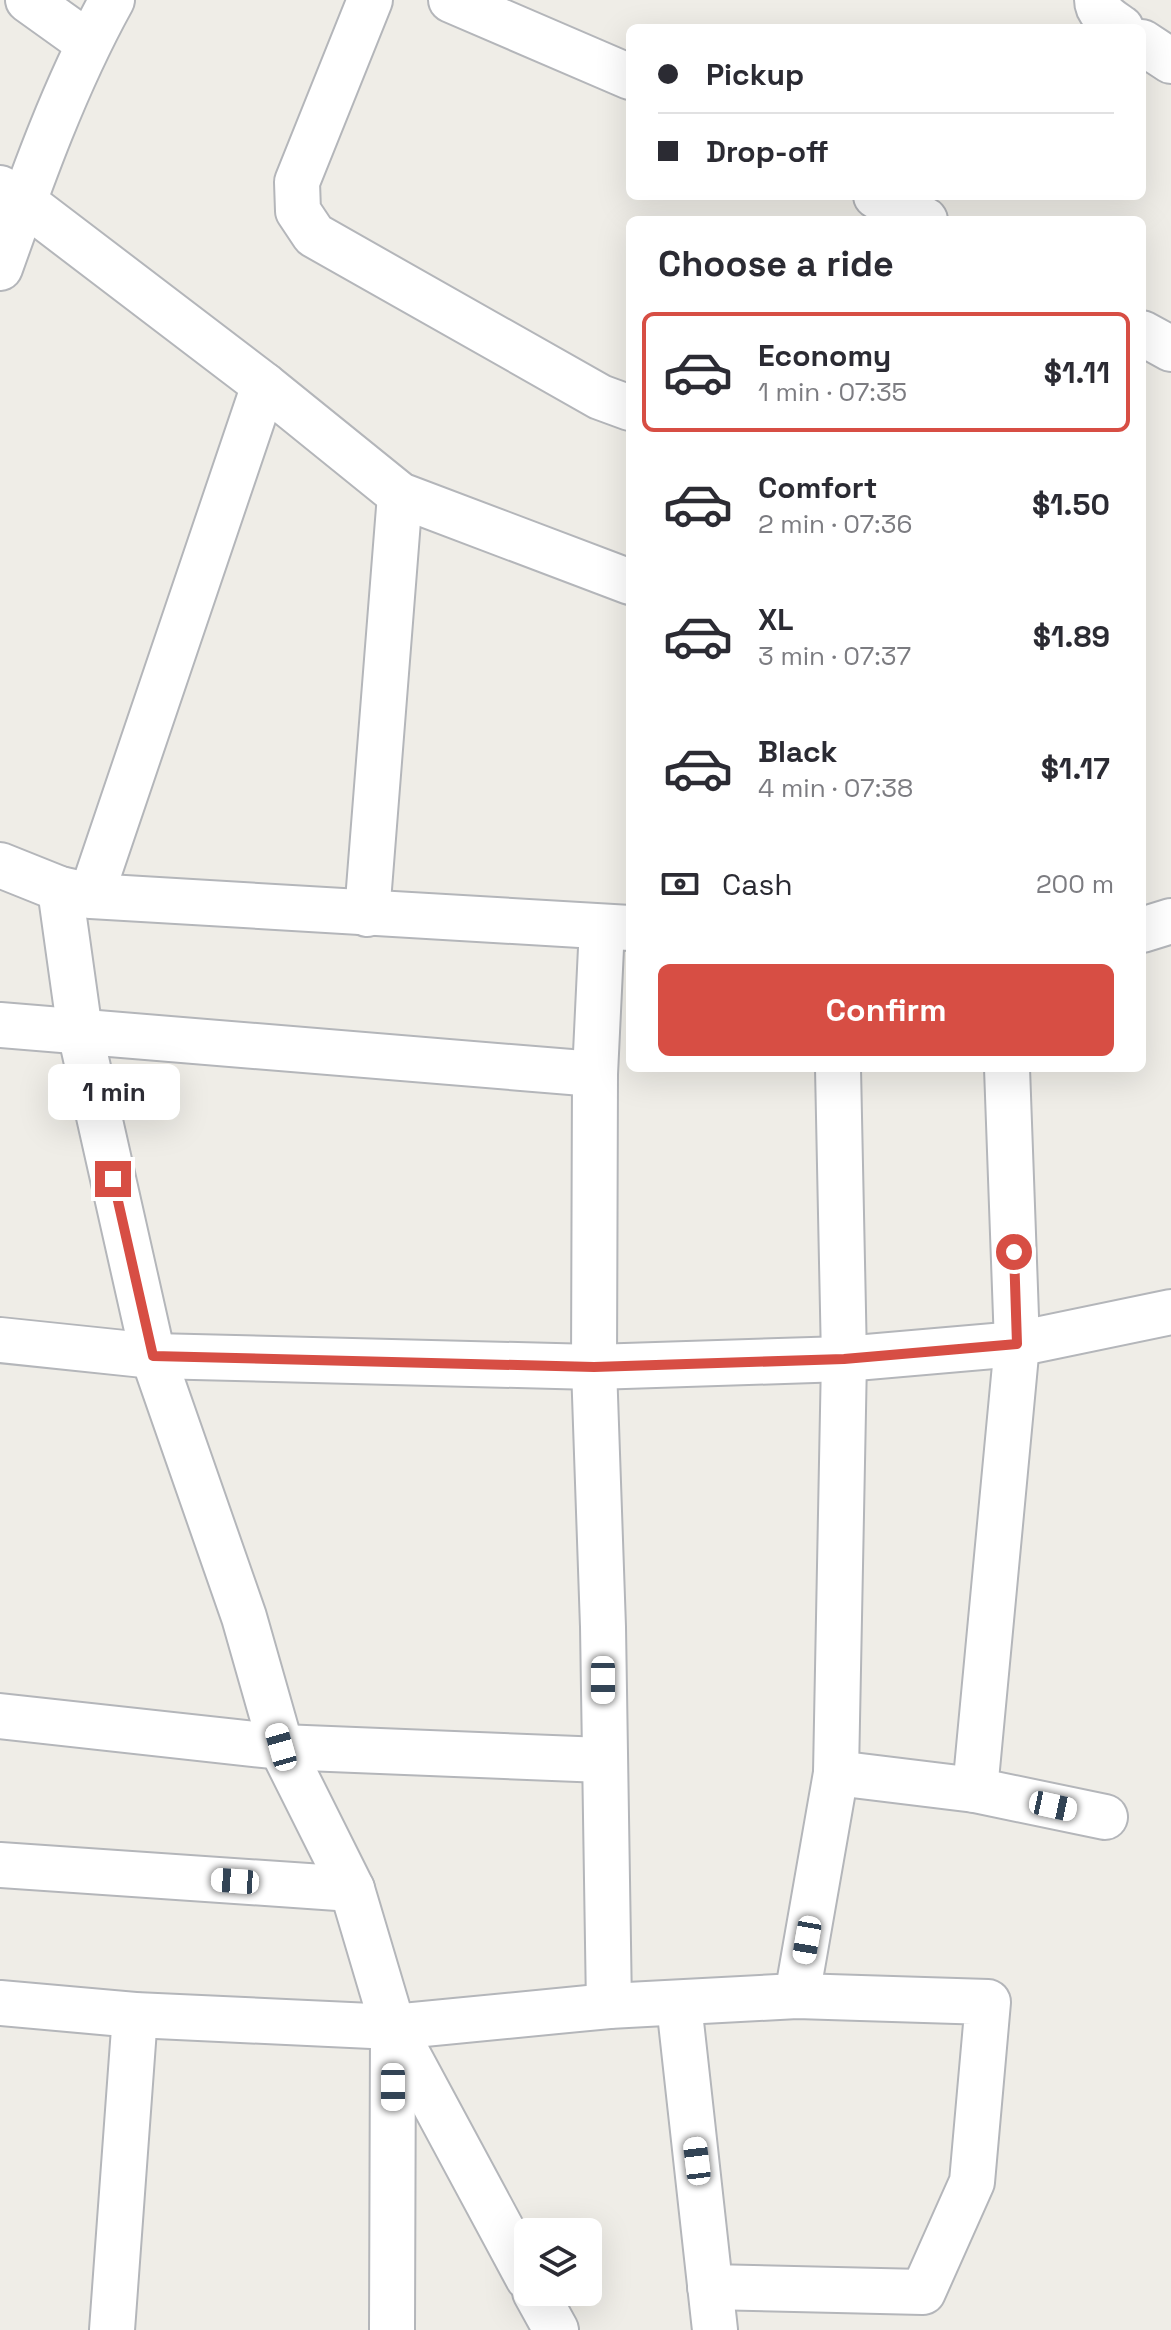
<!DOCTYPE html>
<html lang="en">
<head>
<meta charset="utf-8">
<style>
  :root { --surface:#fff; --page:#f2f2f3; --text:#2b2b33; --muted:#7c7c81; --line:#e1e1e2; --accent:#d74e44 }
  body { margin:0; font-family:"Space Grotesk",sans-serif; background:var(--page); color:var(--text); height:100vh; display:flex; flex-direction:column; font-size:30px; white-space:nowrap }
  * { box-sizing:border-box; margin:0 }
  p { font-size:26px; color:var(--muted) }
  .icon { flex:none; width:44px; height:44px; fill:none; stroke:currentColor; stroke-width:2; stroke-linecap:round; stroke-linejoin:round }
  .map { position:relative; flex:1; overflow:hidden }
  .sheet { position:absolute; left:626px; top:216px; width:520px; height:856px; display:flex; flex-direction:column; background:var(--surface); border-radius:12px; box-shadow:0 8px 32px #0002 }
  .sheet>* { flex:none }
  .top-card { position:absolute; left:626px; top:24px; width:520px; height:176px; border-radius:12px; box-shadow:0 8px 32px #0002; display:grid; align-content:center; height:176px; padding:0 32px; background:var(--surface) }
  .buttons { position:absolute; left:514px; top:2218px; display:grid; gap:16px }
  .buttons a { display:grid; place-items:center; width:88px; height:88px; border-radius:12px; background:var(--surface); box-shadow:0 8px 32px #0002; font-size:40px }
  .end { position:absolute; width:36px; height:36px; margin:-18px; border:10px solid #d74e44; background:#fff; box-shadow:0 0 0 4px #fff }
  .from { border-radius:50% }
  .bubble { position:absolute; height:56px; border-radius:12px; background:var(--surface); box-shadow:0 8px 32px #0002; font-size:26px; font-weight:700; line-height:56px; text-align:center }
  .car { position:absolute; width:24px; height:48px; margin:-24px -12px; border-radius:10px; box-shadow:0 0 6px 2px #0007; background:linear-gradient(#fff 24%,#345 0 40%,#fff 0 76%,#345 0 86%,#fff 0) }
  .top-card b { display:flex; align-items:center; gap:28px; height:76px; font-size:30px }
  .top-card b+b { border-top:2px solid var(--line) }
  .top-card i { width:20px; height:20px; background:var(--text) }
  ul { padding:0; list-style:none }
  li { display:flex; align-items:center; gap:24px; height:120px; margin:0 16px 12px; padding:0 16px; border:4px solid transparent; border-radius:12px }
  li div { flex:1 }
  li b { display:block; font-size:30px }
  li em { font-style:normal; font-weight:700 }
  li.active { border-color:var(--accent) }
  li>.icon { width:72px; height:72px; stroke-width:1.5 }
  h2 { padding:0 32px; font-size:36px; line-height:96px }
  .pay { display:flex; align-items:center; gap:20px; height:88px; padding:0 32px; font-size:30px }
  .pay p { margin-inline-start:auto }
  .action { display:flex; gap:16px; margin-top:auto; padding:16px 32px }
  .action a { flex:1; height:92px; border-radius:12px; background:var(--accent); color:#fff; font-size:32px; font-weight:700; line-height:92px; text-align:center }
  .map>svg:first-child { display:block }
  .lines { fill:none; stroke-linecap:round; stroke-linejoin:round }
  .minor-casing { stroke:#b4b6ba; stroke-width:48 }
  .minor { stroke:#fff; stroke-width:44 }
  .route { stroke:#d74e44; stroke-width:10 }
</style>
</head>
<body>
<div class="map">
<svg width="1171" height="2330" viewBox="0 0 1171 2330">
  <rect width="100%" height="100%" fill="#efede7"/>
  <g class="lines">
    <!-- minor casing -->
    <g class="minor-casing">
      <g id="minor">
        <path d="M28 0 88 43"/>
        <path d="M370 0 297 182 298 211 314 235 600 397 630 408"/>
        <path d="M451 0 630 77"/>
        <path d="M1097 0C1097 13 1111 21 1121 28"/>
        <path d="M1142 42 1171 61"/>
        <path d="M0 188 24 202 264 385 400 495 630 582"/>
        <path d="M876 196 925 220"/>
        <path d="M0 268C32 178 65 85 112 0"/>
        <path d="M1142 333 1171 349"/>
        <path d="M0 865 60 889 91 896 630 928"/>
        <path d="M60 889 80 1032 153 1356 244 1617 281 1747 352 1889 393 2027 528 2278"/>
        <path d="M91 896 264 385"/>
        <path d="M367 914 400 495"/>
        <path d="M602 927 595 1074 594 1367 603 1627 609 2006"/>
        <path d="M1142 930 1171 921"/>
        <path d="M0 1025 595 1074"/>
        <path d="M0 1340 153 1356 594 1367 844 1359 1017 1344 1171 1312"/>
        <path d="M0 1716 281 1747 603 1760"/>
        <path d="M836 1773 975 1790 1105 1817"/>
        <path d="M975 1790 1017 1344 1007 1068"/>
        <path d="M0 1865 352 1889"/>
        <path d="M797 1996 836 1773 844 1359 838 1068"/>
        <path d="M0 2003 135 2015 393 2027 609 2006 797 1996 988 2002 972 2182 923 2292 710 2287"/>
        <path d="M679 2004 715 2330"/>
        <path d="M535 2292 556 2330"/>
        <path d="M112 2330 135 2015"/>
        <path d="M392 2330 393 2032"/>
      </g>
    </g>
    <!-- minor -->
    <use href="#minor" class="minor"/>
  </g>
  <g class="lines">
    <!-- route -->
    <path class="route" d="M113 1179 153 1356 594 1367 844 1359 1017 1344 1014 1252"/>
  </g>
</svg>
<div class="buttons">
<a><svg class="icon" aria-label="layers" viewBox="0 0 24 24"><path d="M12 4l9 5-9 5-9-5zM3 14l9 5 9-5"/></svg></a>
</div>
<i class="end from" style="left:1014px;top:1252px"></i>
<i class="end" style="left:113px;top:1179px"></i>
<div class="bubble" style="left:48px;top:1064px;width:132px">1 min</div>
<i class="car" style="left:603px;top:1680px;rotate:180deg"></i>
<i class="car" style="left:281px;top:1747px;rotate:344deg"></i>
<i class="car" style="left:1053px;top:1806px;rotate:102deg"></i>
<i class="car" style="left:235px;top:1881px;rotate:274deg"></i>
<i class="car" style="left:807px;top:1940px;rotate:190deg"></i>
<i class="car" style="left:393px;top:2087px;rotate:180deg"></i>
<i class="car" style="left:697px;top:2161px;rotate:353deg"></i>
<div class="top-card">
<b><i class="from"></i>Pickup</b>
<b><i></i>Drop-off</b>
</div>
<section class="sheet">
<h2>Choose a ride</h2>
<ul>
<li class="active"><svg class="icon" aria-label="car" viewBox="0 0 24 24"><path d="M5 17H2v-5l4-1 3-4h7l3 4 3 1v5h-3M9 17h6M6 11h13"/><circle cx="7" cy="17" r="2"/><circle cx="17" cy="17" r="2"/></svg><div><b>Economy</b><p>1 min · 07:35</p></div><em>$1.11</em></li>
<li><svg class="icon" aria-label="car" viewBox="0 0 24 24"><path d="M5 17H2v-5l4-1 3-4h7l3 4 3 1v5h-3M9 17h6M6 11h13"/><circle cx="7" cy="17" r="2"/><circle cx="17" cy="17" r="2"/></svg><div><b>Comfort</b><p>2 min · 07:36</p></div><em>$1.50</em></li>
<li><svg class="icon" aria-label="car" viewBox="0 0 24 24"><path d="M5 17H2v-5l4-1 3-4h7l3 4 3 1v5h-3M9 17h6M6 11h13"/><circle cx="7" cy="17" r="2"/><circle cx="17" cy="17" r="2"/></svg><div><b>XL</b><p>3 min · 07:37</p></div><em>$1.89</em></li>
<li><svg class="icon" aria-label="car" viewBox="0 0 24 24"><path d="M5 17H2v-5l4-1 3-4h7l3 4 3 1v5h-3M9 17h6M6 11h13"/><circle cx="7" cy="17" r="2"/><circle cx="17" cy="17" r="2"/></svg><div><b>Black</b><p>4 min · 07:38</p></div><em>$1.17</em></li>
</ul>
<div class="pay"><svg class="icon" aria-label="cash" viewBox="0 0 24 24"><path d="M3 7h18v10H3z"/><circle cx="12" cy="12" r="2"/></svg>Cash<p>200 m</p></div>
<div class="action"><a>Confirm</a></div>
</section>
</div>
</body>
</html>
